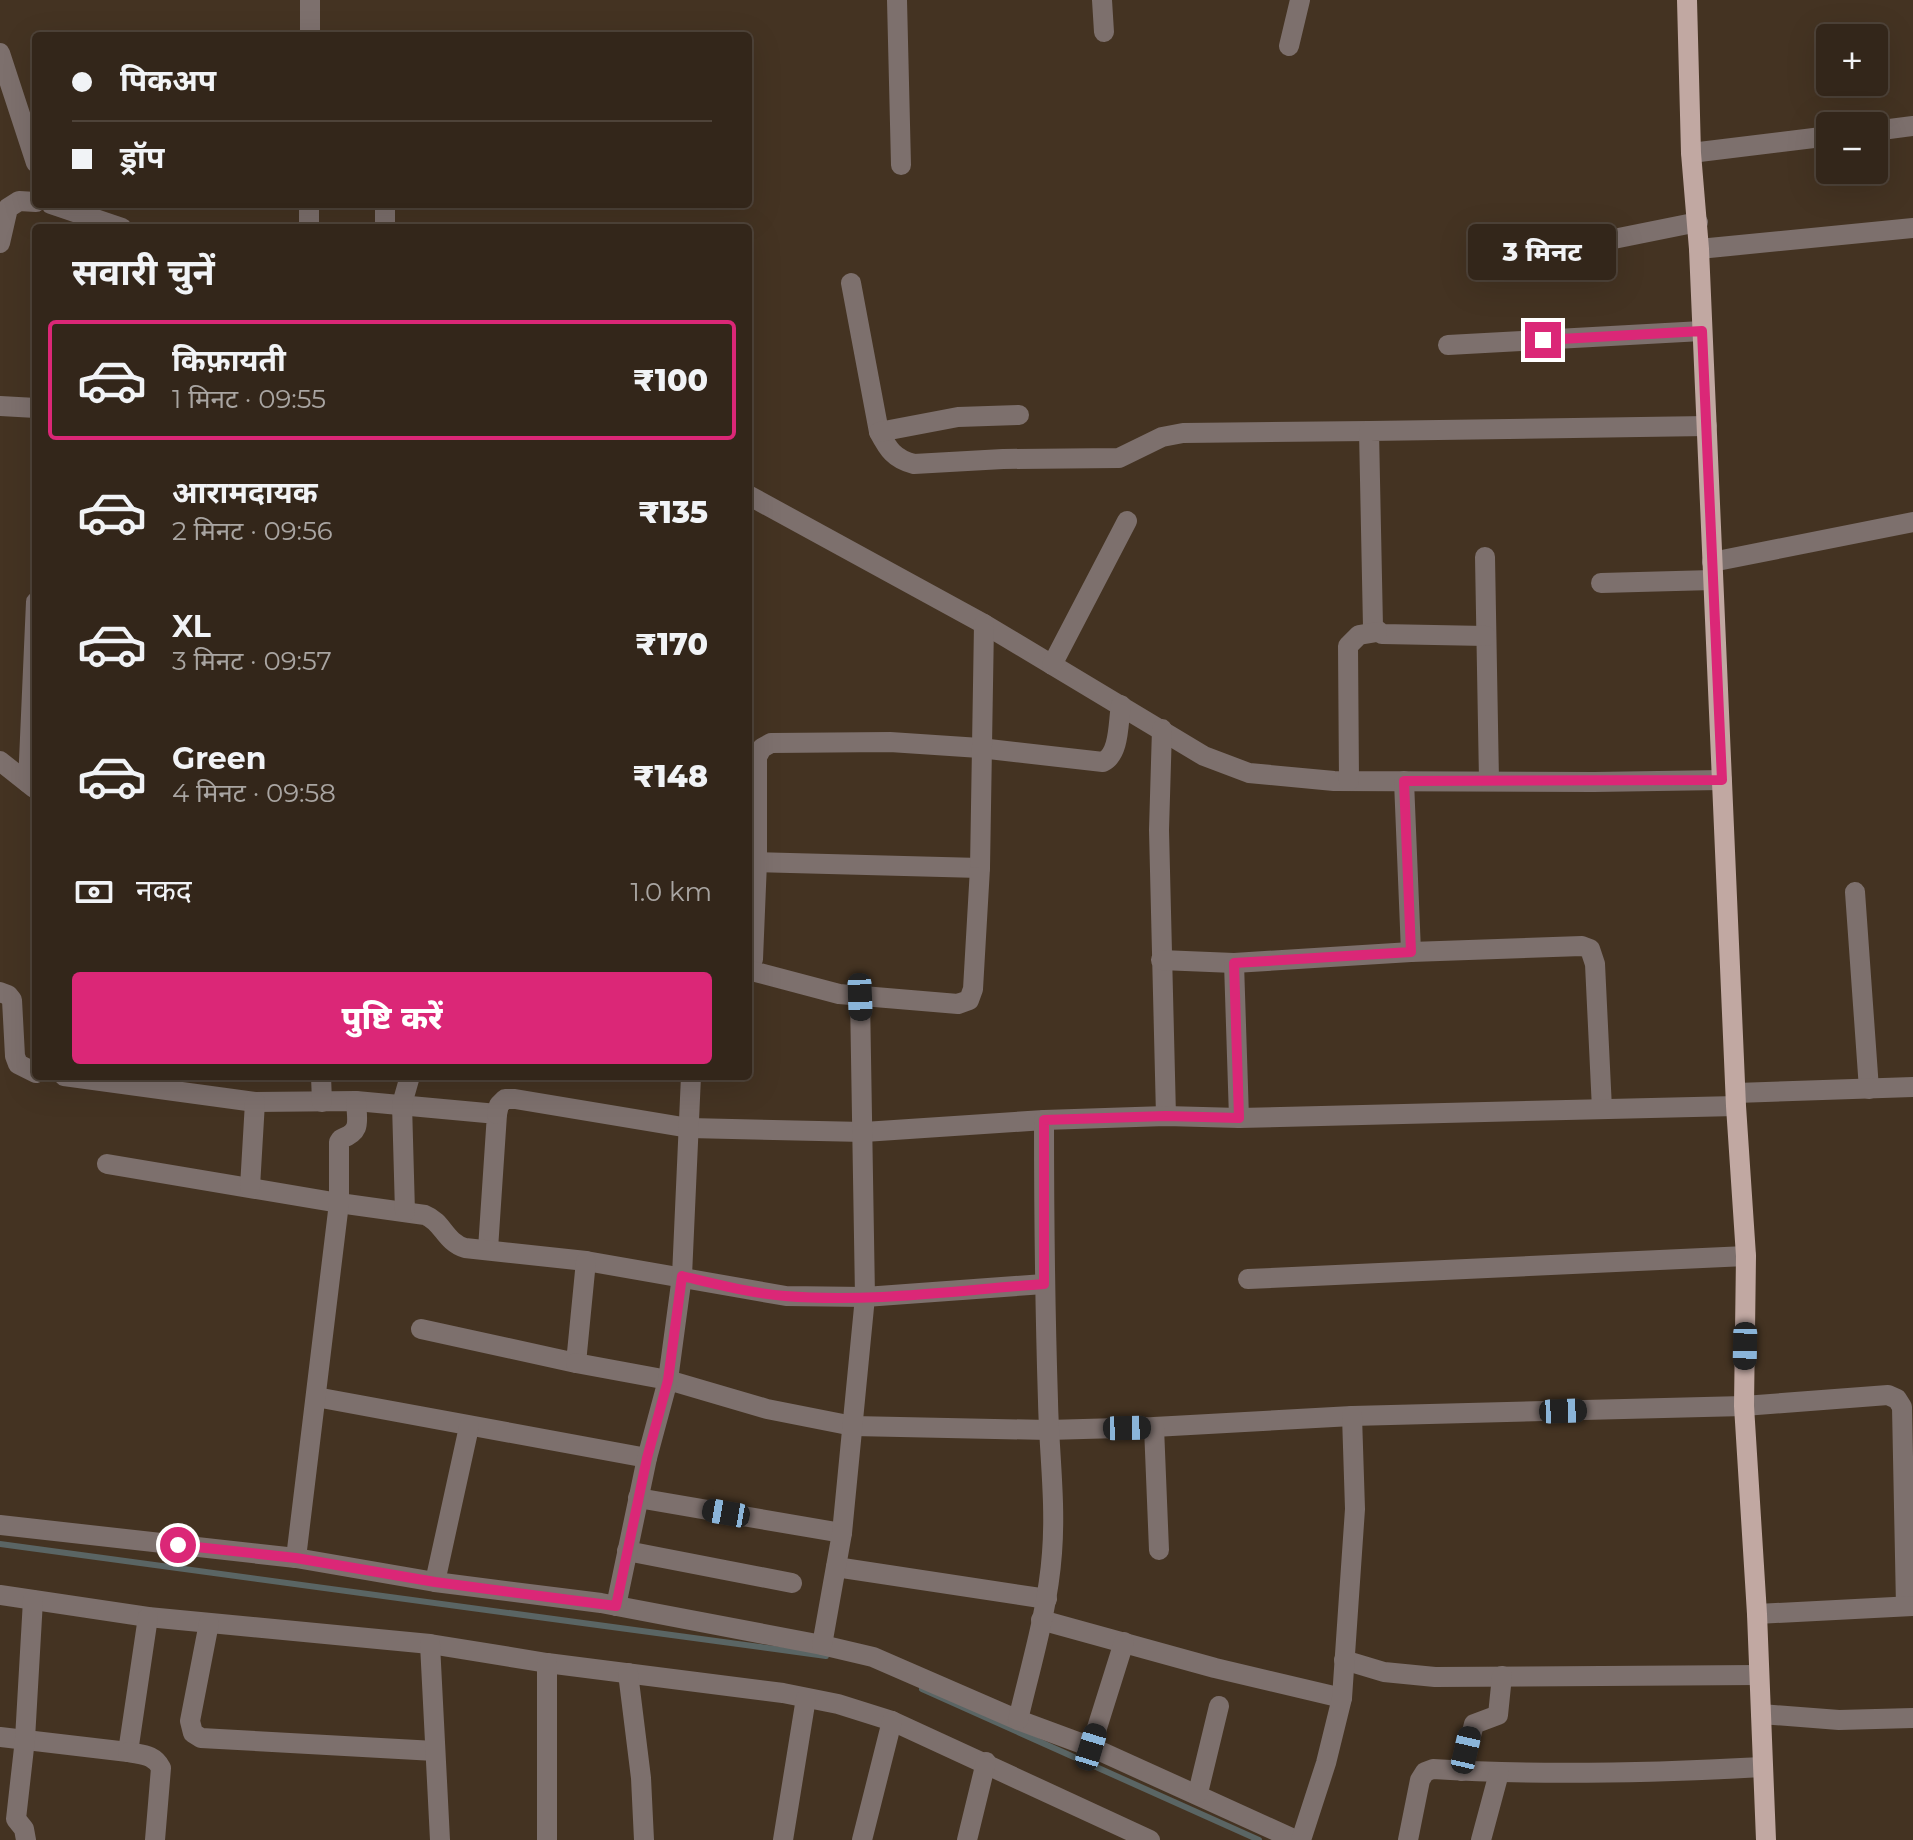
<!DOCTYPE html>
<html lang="hi">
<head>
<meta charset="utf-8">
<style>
  :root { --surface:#33261a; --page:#3b2e23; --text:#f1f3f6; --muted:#a9a5a2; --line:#4e4339; --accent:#db2777 }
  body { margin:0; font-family:Montserrat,"Noto Sans Devanagari",sans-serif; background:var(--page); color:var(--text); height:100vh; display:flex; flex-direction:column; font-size:30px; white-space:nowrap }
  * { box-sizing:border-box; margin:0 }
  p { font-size:26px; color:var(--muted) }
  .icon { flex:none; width:44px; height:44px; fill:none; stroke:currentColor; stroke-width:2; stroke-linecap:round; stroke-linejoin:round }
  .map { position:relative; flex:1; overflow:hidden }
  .details { position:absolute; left:32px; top:224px; width:720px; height:856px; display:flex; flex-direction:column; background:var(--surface); border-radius:8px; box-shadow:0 8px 32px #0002,0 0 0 2px var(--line) }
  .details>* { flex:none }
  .banner { position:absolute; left:32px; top:32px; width:720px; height:176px; border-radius:8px; box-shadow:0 8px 32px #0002,0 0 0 2px var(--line); display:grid; align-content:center; height:176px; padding:0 40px; background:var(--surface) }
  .buttons { position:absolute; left:1816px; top:24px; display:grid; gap:16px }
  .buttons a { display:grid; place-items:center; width:72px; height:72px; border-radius:8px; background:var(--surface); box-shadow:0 8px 32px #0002,0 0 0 2px var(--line); font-size:40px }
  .end { position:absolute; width:36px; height:36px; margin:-18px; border:10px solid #db2777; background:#fff; box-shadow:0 0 0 4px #fff }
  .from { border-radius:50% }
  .bubble { position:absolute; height:56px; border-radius:8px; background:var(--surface); box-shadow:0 8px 32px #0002,0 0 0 2px var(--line); font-size:26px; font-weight:800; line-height:56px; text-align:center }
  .car { position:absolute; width:24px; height:48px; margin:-24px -12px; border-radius:10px; box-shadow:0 0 6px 2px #0007; background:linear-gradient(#222 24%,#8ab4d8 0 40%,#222 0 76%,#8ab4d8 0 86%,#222 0) }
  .banner b { display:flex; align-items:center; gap:28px; height:76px; font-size:30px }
  .banner b+b { border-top:2px solid var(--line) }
  .banner i { width:20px; height:20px; background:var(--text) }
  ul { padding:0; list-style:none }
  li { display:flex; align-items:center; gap:24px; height:120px; margin:0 16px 12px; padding:0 24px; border:4px solid transparent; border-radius:8px }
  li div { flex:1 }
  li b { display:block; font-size:30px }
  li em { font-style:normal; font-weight:800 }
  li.on { border-color:var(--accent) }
  li>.icon { width:72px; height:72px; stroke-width:1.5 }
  h2 { padding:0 40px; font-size:36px; line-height:96px }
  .pay { display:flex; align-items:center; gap:20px; height:88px; padding:0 40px; font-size:30px }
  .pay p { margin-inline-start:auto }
  .button { display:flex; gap:16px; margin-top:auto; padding:16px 40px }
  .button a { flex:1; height:92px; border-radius:8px; background:var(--accent); color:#fff; font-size:32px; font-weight:800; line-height:92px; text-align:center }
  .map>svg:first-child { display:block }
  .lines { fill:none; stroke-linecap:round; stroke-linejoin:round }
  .stream { stroke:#5a6564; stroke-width:6 }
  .minor { stroke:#7d706d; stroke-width:20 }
  .major { stroke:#c1a8a2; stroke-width:20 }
  .route { stroke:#db2777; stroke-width:10 }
</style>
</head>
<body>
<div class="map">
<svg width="1913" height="1840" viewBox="0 0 1913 1840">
  <rect width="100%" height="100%" fill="#432"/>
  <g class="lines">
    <!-- stream -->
    <g class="stream">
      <path d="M0 1544 826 1656"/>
      <path d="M922 1689 1259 1840"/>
    </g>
    <!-- minor -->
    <g class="minor">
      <path d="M310 0V36"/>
      <path d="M897 0 901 165"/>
      <path d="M1102 0 1104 32"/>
      <path d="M1289 46 1300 0"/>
      <path d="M0 53 36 163"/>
      <path d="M1874 131 1913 126"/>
      <path d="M1691 153 1830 136"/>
      <path d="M51 204 122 228"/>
      <path d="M309 228V204"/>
      <path d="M385 228V204"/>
      <path d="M0 243 8 208 19 201 36 202"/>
      <path d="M1699 249 1913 228"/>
      <path d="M1534 255 1698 222"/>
      <path d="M851 283 879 432C888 449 894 459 914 464L1003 459 1119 458 1162 437 1183 433 1369 431"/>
      <path d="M1448 345 1702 331"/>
      <path d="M0 406 36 408"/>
      <path d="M879 432 958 417 1019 415"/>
      <path d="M748 495 984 624 1204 756 1249 773 1334 781 1594 782 1722 780"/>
      <path d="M1485 557 1489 781"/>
      <path d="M1712 562 1913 522"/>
      <path d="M1601 583 1713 580"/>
      <path d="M1486 636 1382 634 1373 627 1369 431 1707 426"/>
      <path d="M1052 665 1127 521"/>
      <path d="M1162 729 1159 830 1166 1116"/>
      <path d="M0 761 34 788"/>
      <path d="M1349 781 1348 646 1359 635 1377 632"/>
      <path d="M1404 781 1411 952"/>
      <path d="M28 783 36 602"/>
      <path d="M757 862 980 868"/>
      <path d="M1855 892 1869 1089"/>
      <path d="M1161 960 1234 963 1411 952 1582 946 1590 949 1595 964 1602 1109"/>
      <path d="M1234 963 1239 1118"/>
      <path d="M748 967 753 959 757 862V757L762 748 771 743 890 742 980 748 1103 762C1120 754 1118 722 1121 705"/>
      <path d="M748 970 839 994 958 1004 969 1000 973 989 980 868 984 624"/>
      <path d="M0 992 8 995 12 1000 15 1056 18 1064 36 1073"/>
      <path d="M64 1076 255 1102 356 1101 497 1114 488 1249"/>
      <path d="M321 1076 322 1102"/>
      <path d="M1736 1093 1913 1087"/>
      <path d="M497 1114 499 1105 505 1099H515L689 1128 864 1132 1044 1120 1166 1116 1239 1118 1736 1106"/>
      <path d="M107 1164 339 1203 425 1215C443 1222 445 1242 465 1248L586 1261 786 1296 865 1297 1044 1284"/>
      <path d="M250 1187 255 1102"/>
      <path d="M405 1212 402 1104 410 1076"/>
      <path d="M1248 1279 1746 1256"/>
      <path d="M421 1329 576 1363 586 1261"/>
      <path d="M576 1363 668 1380 767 1409 853 1426 1048 1430 1154 1427 1352 1416 1744 1406 1888 1395 1897 1399 1902 1407 1906 1606"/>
      <path d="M316 1397 647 1458"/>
      <path d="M1154 1427 1159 1550"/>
      <path d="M638 1498 842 1533"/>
      <path d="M0 1525 296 1558 435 1582 601 1603 822 1645 873 1657 1018 1720 1091 1747 1296 1840"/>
      <path d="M627 1551 792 1583"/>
      <path d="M296 1558 339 1203V1142L341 1139C362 1131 357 1122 356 1101"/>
      <path d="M836 1567 1047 1599"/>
      <path d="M435 1582 469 1427"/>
      <path d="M0 1595 148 1617 430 1644 547 1663 783 1693 838 1704 892 1721 1150 1840"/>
      <path d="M616 1606 647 1458 668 1380 682 1276 691 1076"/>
      <path d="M1757 1614 1913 1606"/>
      <path d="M1041 1620 1215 1668 1342 1698"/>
      <path d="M209 1623 190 1721 193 1733 201 1738 435 1751"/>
      <path d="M430 1644 440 1840"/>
      <path d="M822 1645 842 1533 865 1297 860 997"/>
      <path d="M1344 1660 1384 1672 1435 1677 1758 1675"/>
      <path d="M547 1663V1840"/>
      <path d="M628 1673 641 1778 644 1840"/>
      <path d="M1761 1714 1839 1720 1913 1718"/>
      <path d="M1018 1720C1031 1665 1048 1609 1052 1553 1056 1502 1049 1452 1048 1401 1045 1307 1044 1214 1044 1120"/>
      <path d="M0 1737 128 1752 148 1617"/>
      <path d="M1091 1747 1124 1642"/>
      <path d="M128 1752C142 1755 154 1754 161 1768L155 1840"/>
      <path d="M1462 1771 1474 1724 1498 1715 1502 1676"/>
      <path d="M1198 1793 1219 1706"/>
      <path d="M26 1840 24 1829 16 1819 25 1739 33 1600"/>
      <path d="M783 1840 806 1698"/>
      <path d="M862 1840 892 1721"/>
      <path d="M967 1840 986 1762"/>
      <path d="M1301 1840 1326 1763 1342 1698 1355 1509 1352 1416"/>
      <path d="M1408 1840 1420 1780 1425 1772 1433 1769C1543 1776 1653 1773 1762 1767"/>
      <path d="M1481 1840 1499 1773"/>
    </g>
    <!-- major -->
    <path class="major" d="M1687 0 1691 153 1699 249 1736 1106 1746 1256 1744 1406 1757 1614 1766 1840"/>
  </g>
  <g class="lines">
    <!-- route -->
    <path class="route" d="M178 1545 296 1558 435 1582 616 1606 647 1458 668 1380 682 1276C716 1284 750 1293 785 1296 871 1303 959 1290 1044 1284V1120L1166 1116 1239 1118 1234 963 1411 952 1404 781 1722 780 1702 331 1543 340"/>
  </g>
</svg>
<div class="buttons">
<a>+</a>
<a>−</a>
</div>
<i class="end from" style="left:178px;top:1545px"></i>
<i class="end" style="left:1543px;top:340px"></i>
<div class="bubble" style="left:1468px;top:224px;width:148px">3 मिनट</div>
<i class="car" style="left:860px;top:997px;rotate:178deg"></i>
<i class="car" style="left:1745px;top:1346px;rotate:181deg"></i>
<i class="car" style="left:1563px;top:1411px;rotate:88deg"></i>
<i class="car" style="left:1127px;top:1428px;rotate:89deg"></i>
<i class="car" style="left:726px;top:1513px;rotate:280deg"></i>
<i class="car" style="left:1091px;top:1747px;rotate:17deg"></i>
<i class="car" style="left:1466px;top:1750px;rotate:13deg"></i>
<div class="banner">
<b><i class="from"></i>पिकअप</b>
<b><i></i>ड्रॉप</b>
</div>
<section class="details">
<h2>सवारी चुनें</h2>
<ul>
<li class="on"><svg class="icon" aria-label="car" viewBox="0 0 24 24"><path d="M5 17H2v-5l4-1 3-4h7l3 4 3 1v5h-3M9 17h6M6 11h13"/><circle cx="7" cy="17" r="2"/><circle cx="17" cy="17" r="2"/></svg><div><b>किफ़ायती</b><p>1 मिनट · 09:55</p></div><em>₹100</em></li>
<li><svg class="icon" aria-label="car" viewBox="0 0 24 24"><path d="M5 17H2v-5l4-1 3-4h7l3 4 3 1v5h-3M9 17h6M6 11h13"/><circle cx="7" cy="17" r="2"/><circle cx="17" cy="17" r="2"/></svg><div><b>आरामदायक</b><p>2 मिनट · 09:56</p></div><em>₹135</em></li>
<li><svg class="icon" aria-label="car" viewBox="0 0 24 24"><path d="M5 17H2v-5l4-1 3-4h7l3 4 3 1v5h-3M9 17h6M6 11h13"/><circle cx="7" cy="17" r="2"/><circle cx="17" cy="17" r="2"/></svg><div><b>XL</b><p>3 मिनट · 09:57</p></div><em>₹170</em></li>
<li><svg class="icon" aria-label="car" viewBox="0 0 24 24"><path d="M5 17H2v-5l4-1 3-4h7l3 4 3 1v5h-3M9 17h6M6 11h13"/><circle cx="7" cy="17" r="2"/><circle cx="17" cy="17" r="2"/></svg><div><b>Green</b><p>4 मिनट · 09:58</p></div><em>₹148</em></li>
</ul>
<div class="pay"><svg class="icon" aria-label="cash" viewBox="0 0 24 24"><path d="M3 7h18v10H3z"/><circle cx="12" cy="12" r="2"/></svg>नकद<p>1.0 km</p></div>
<div class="button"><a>पुष्टि करें</a></div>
</section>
</div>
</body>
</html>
